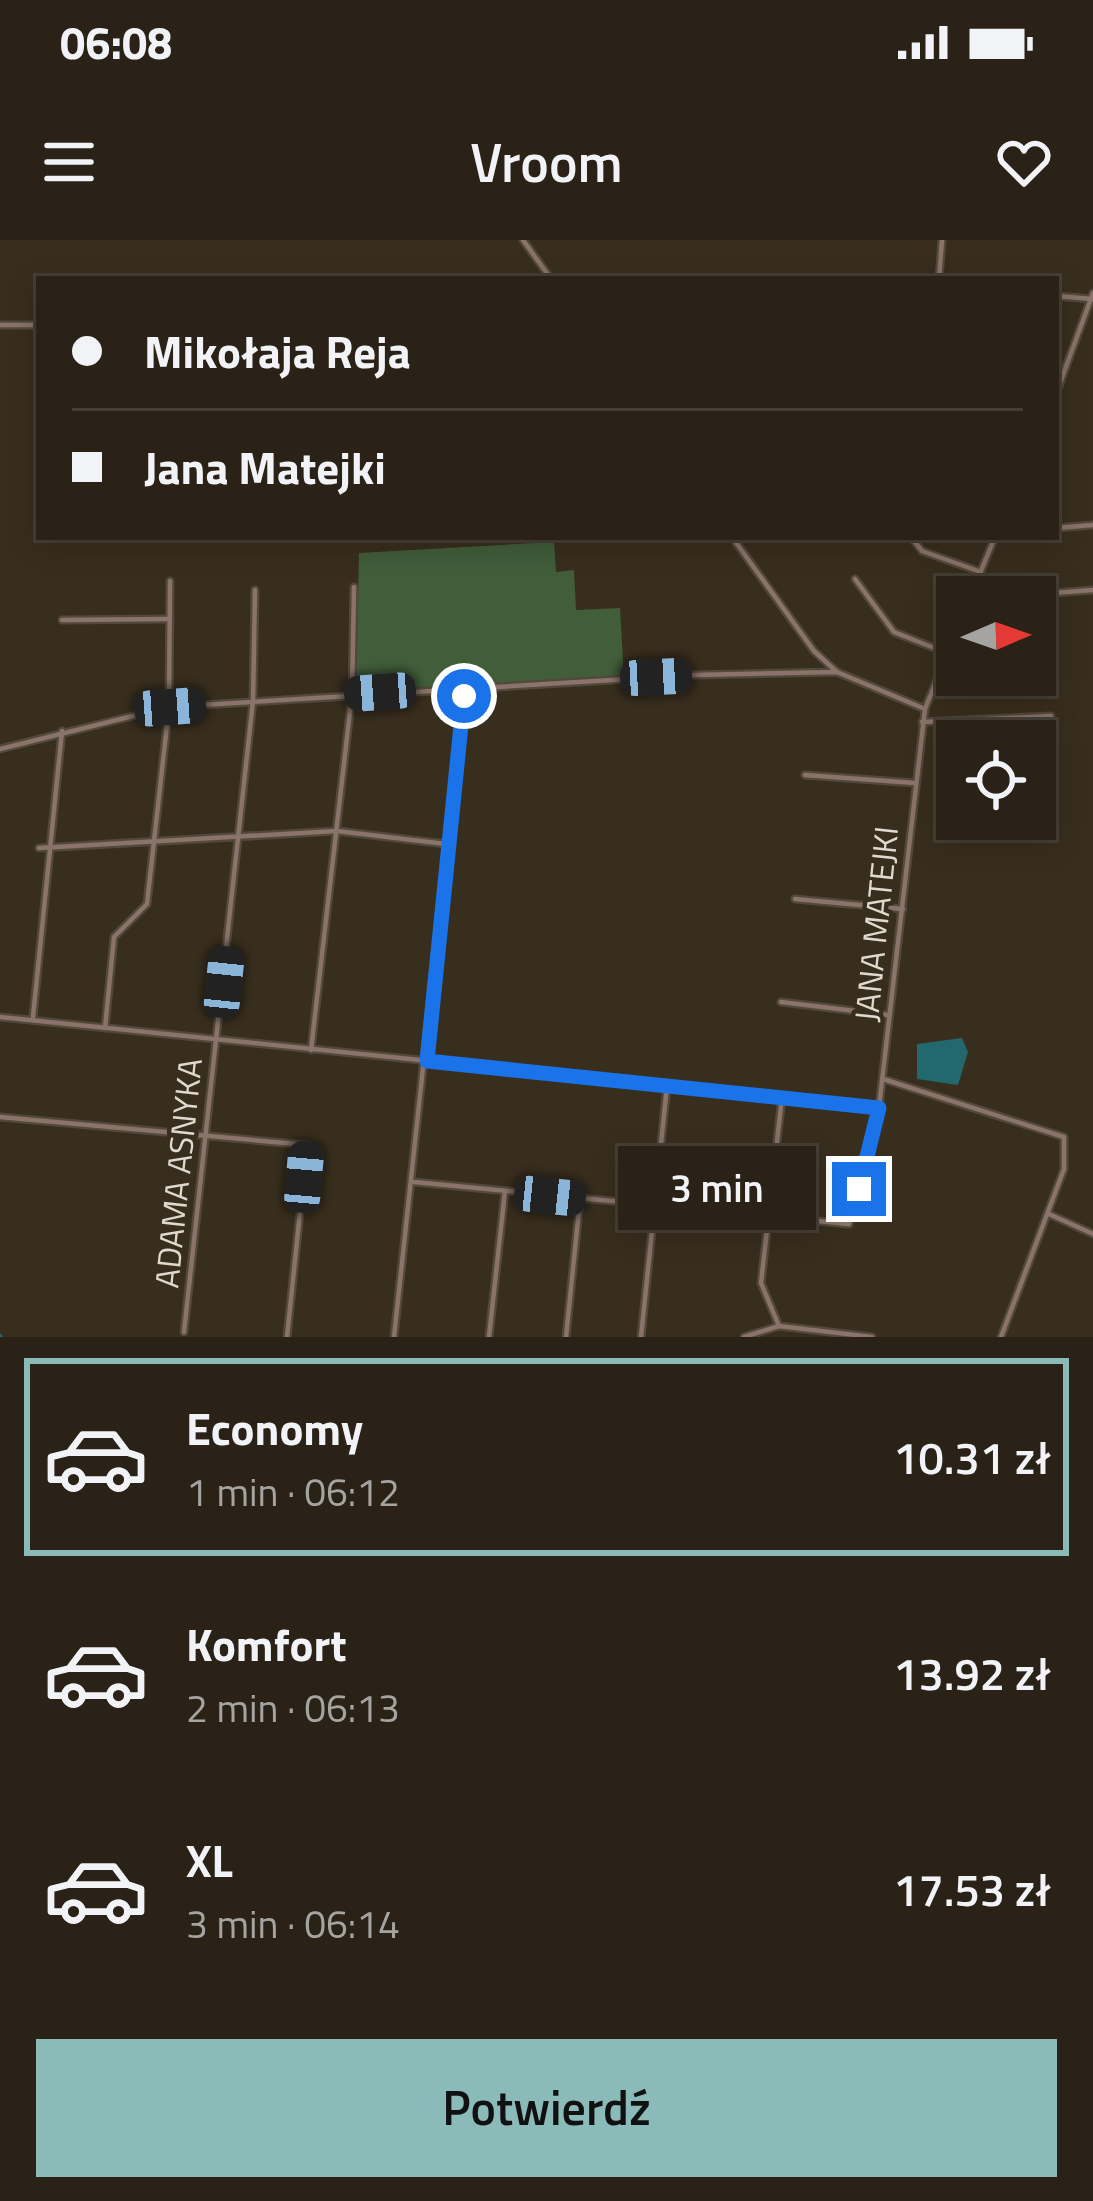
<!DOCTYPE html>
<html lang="pl">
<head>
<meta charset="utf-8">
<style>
  :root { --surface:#2a2216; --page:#362f23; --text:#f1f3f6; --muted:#a5a4a1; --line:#463f35; --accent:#8bbbb9 }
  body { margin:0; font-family:"Titillium Web",sans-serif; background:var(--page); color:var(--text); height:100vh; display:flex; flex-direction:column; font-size:45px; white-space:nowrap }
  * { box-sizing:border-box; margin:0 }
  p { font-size:39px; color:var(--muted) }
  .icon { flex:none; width:66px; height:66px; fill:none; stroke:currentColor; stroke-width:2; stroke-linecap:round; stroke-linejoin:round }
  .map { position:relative; height:1097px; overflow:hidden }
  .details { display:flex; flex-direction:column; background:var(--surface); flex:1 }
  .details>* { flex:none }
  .top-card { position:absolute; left:36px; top:36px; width:1023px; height:264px; border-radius:0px; box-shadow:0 6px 30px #0003,0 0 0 3px var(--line); display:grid; align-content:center; height:264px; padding:0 36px; background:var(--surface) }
  .needle { width:78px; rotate:88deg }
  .buttons { position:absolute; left:936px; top:336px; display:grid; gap:24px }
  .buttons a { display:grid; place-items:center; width:120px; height:120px; border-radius:0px; background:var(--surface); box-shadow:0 6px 30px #0003,0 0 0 3px var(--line); font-size:60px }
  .end { position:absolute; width:54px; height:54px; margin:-27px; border:15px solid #1a73e8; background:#fff; box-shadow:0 0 0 6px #fff }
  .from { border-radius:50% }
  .bubble { position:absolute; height:84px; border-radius:0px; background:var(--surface); box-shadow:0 6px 30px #0003,0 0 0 3px var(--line); font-size:39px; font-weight:600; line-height:84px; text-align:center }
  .car { position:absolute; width:36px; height:72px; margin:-36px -18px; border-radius:15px; box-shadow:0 0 9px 3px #0007; background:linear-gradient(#222 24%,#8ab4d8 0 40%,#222 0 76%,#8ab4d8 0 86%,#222 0) }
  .top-card b { display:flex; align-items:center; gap:42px; height:114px; font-size:45px }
  .top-card b+b { border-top:3px solid var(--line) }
  .top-card i { width:30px; height:30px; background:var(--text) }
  ul { padding:21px 0 0; list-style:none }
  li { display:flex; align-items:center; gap:36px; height:198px; margin:0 24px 18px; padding:0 12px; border:6px solid transparent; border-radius:0px }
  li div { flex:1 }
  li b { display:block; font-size:45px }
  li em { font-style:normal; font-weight:600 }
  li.current { border-color:var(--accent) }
  li>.icon { width:108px; height:108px; stroke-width:1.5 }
  .primary-button { display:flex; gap:24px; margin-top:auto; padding:24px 36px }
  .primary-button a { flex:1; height:138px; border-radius:0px; background:var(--accent); color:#111; font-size:48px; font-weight:600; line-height:138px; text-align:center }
  .status { display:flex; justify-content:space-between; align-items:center; height:84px; padding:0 60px; background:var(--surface); direction:ltr }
  .status svg { height:33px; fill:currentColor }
  header { display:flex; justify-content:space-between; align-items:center; height:156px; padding:0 36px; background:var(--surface); font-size:54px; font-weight:600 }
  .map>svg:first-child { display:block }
  .green { fill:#415d3a }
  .water { fill:#23686d }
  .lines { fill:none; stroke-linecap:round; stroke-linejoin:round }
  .stream { stroke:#23686d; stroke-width:3 }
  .minor-casing { stroke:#53493a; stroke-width:9 }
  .minor { stroke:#89736b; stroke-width:4.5 }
  .route { stroke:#1a73e8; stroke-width:15 }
  .labels { text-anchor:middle; stroke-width:9; stroke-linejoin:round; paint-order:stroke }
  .street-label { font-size:33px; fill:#dfd9cf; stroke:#382e1e }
</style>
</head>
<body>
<div class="status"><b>06:08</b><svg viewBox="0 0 49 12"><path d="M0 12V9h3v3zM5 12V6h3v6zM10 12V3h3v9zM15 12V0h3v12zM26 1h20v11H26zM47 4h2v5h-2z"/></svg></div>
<header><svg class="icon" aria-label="menu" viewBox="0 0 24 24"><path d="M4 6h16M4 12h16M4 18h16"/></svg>Vroom<svg class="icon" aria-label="heart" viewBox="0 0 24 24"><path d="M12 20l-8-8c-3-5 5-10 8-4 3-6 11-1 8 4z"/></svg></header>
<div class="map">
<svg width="1093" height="1097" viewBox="0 0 1093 1097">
  <rect width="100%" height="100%" fill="#382e1e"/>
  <!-- green -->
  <path class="green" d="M554 302 556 332 574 330 576 370 620 368 624 437 356 451 359 313Z"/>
  <!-- water -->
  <path class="water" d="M962 798 968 812 958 845 917 839V804Z"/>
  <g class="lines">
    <!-- stream -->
    <path class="stream" d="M0 1095 1 1097"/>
    <!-- minor casing -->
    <g class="minor-casing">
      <g id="minor">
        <path d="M523 0 551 39"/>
        <path d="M939 39 942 0"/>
        <path d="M1056 56 1092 59"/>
        <path d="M0 85H39"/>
        <path d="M1056 154 1093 53"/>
        <path d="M1056 288 1093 285"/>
        <path d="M732 297 814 411 837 432"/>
        <path d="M911 297 922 311 981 332"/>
        <path d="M855 339 894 392 947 413"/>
        <path d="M970 357 995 297"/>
        <path d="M1000 357 1093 350"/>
        <path d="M62 380 170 379"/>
        <path d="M922 482 1051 476"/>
        <path d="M0 509 169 467 694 435 837 432 925 469"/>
        <path d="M805 535 915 543"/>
        <path d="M39 608 337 591 446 604"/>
        <path d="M795 659 903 669"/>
        <path d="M781 762 888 775"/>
        <path d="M0 777 878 867"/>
        <path d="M33 777 62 491"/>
        <path d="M105 788 114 697 147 664 169 467 170 341"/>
        <path d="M311 810 352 454 354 347"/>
        <path d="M883 839 1064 897V929L1001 1097"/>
        <path d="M0 877 307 905 287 1097"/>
        <path d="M414 942 849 984 879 867 925 469 957 390"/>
        <path d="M1049 974 1093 994"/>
        <path d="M779 1086 761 1043 782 857"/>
        <path d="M184 1092 253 461 255 350"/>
        <path d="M394 1097 464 447"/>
        <path d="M489 1097 505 951"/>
        <path d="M566 1097 580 960"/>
        <path d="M641 1097 667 846"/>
        <path d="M744 1097 779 1086 872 1097"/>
      </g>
    </g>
    <!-- minor -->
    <use href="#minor" class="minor"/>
  </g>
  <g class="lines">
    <!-- route -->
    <path class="route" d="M464 456 427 821 879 868 859 949"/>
  </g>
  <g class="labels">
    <!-- street labels -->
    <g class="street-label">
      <text transform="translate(876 684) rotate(-84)" y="12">JANA MATEJKI</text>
      <text transform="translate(178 933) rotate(-84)" y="12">ADAMA ASNYKA</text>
    </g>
  </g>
</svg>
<div class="buttons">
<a><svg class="needle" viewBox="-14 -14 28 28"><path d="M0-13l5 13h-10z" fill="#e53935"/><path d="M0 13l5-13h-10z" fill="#a5a4a1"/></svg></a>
<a><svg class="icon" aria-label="locate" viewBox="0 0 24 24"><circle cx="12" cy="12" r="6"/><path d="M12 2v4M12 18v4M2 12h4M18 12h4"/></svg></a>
</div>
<i class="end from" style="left:464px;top:456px"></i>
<i class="end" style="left:859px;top:949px"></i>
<div class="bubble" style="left:618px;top:906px;width:198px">3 min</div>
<i class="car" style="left:656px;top:437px;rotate:87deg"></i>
<i class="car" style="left:380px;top:452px;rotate:266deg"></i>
<i class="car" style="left:170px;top:467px;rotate:86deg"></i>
<i class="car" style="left:224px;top:742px;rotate:6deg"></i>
<i class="car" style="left:304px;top:937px;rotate:5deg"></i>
<i class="car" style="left:550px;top:956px;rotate:96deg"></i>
<div class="top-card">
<b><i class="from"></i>Mikołaja Reja</b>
<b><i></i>Jana Matejki</b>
</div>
</div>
<section class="details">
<ul>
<li class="current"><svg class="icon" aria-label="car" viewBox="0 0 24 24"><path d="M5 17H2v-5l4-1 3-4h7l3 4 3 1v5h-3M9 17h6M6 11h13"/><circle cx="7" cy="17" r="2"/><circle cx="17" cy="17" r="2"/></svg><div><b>Economy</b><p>1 min · 06:12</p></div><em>10.31 zł</em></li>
<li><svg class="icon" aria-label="car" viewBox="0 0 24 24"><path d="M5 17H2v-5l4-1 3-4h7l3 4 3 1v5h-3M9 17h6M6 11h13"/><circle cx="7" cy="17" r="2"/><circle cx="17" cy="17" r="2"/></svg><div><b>Komfort</b><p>2 min · 06:13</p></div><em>13.92 zł</em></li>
<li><svg class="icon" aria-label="car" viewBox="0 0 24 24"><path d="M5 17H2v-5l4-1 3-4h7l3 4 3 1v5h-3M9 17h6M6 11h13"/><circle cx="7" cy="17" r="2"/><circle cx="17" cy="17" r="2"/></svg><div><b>XL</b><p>3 min · 06:14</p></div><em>17.53 zł</em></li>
</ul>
<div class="primary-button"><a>Potwierdź</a></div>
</section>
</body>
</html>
